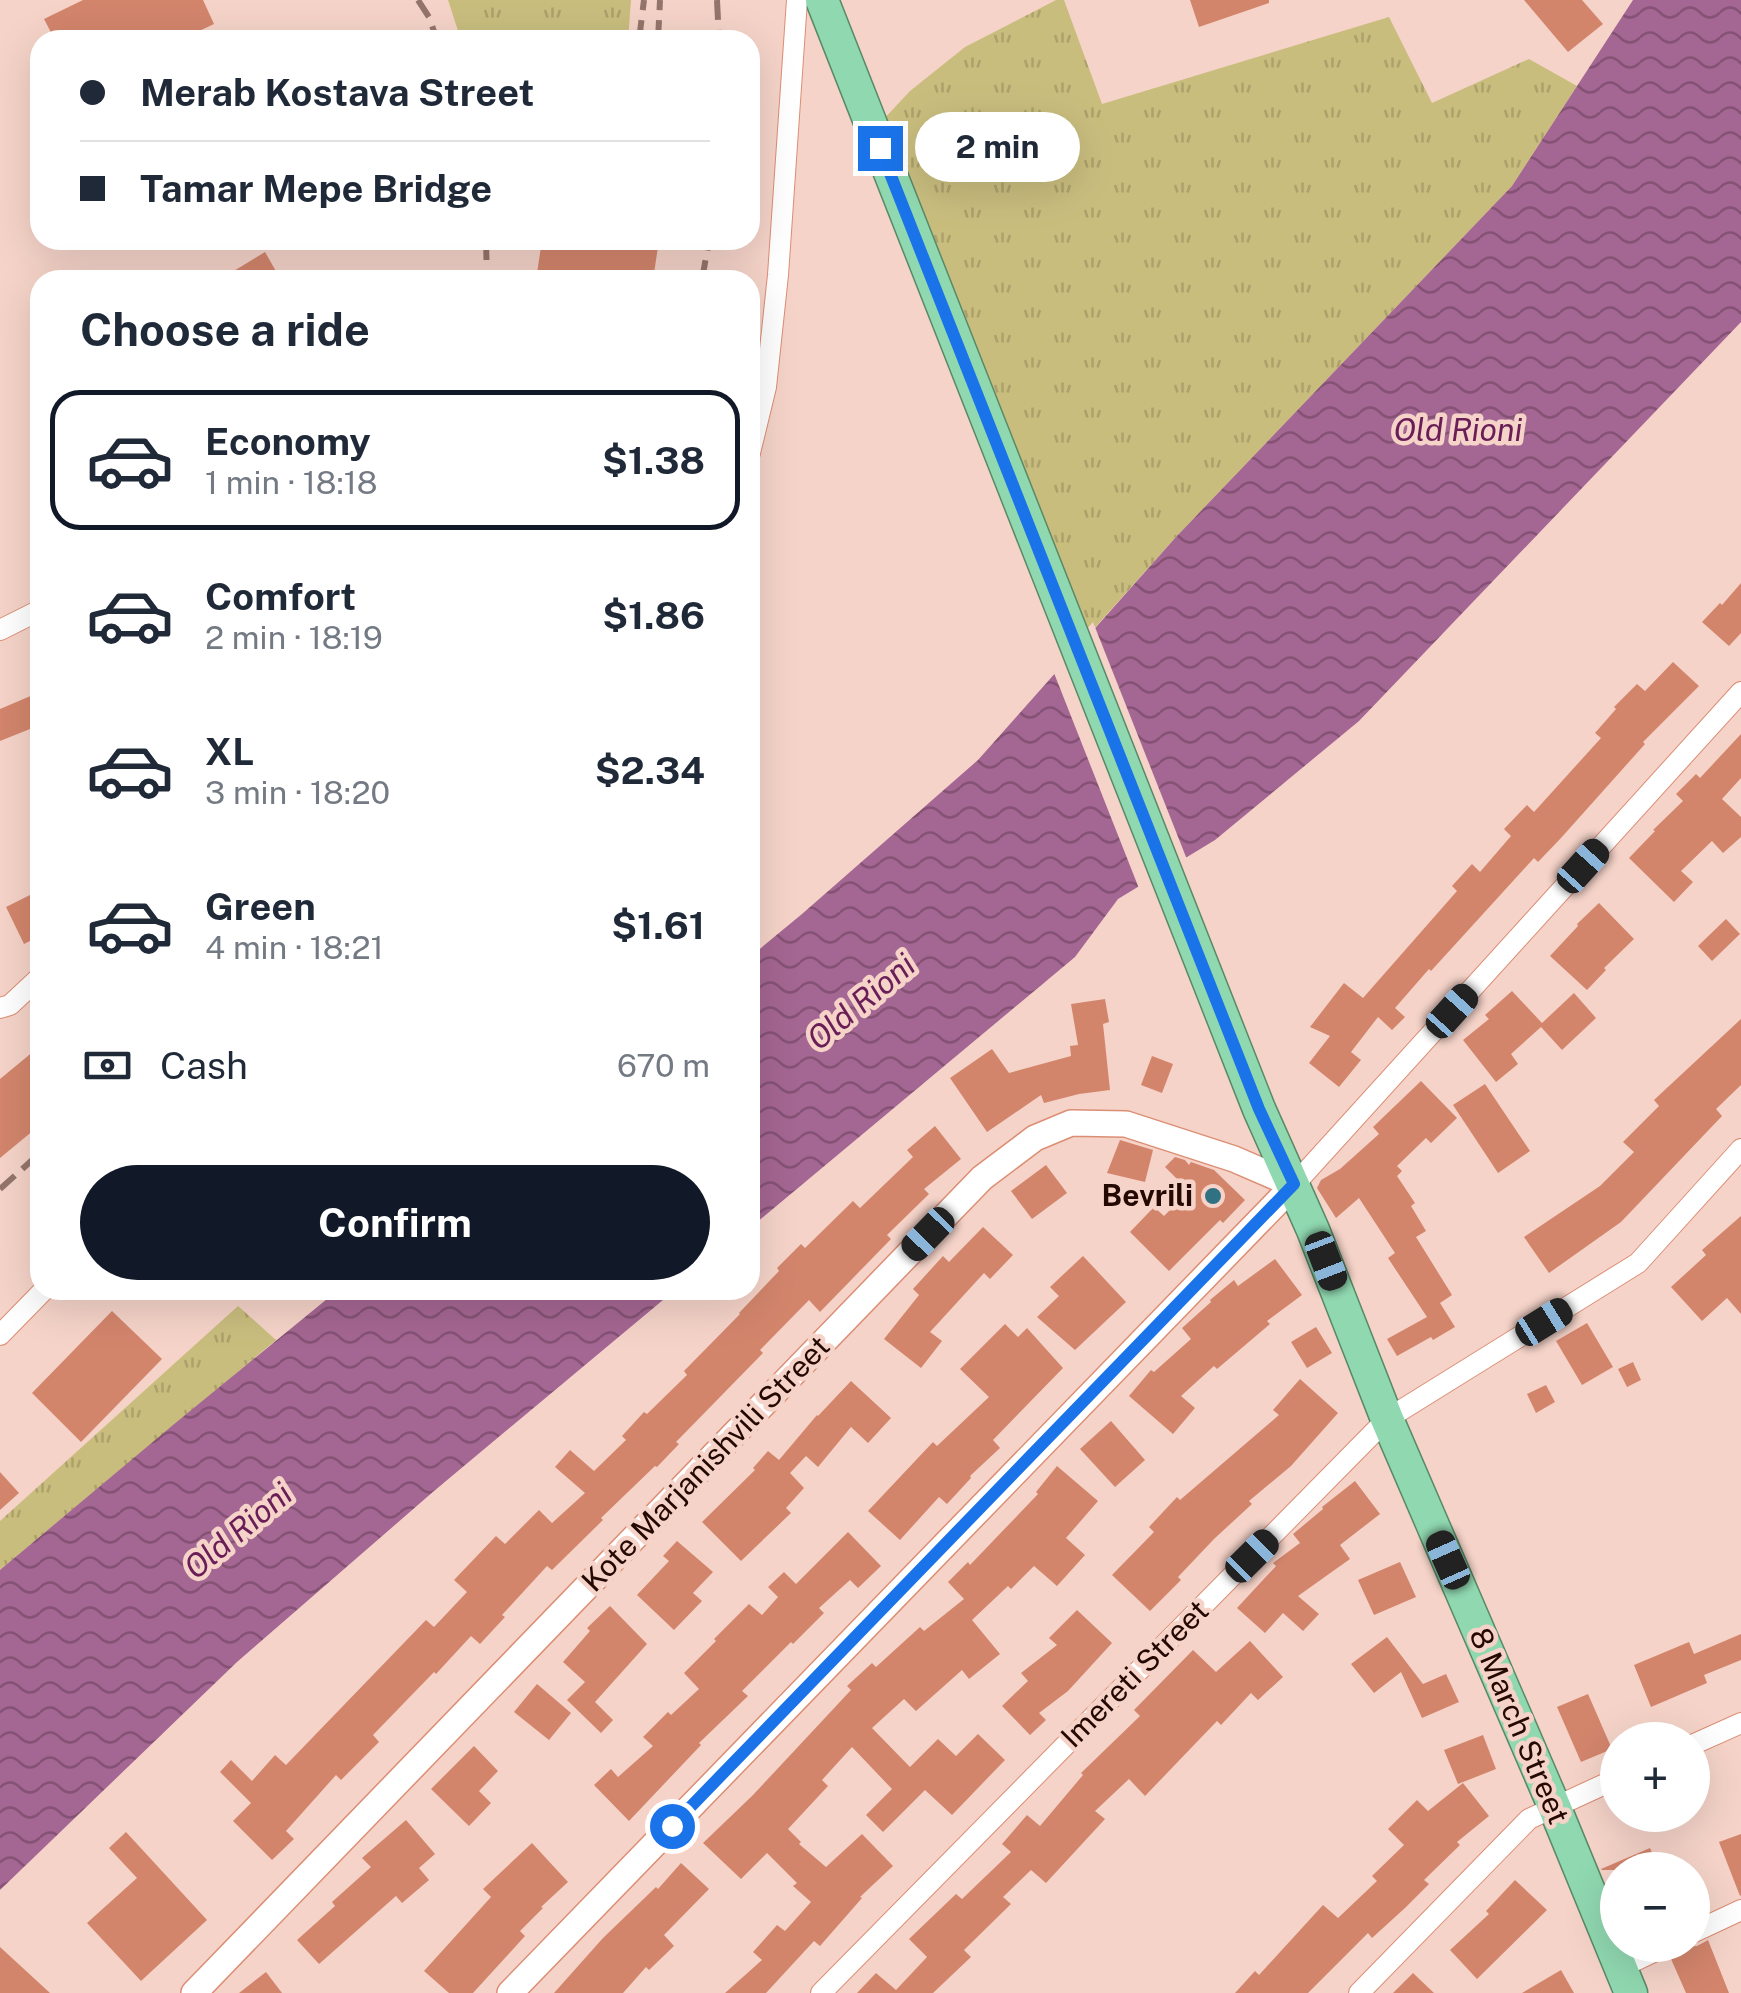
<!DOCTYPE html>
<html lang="en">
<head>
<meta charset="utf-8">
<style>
  :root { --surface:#fff; --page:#f2f2f3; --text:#1f2937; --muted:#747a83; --line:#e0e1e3; --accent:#111827 }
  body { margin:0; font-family:"Public Sans",sans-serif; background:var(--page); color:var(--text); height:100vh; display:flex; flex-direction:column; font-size:38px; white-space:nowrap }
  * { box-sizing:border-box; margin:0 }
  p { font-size:32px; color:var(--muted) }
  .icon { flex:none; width:55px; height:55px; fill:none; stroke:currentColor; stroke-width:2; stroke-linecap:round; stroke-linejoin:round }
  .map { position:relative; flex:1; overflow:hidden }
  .sheet { position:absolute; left:30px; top:270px; width:730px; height:1030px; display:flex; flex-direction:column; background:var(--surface); border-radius:30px; box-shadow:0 10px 40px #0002 }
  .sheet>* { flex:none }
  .guide { position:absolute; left:30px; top:30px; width:730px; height:220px; border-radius:30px; box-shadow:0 10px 40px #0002; display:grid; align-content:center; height:220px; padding:0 50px; background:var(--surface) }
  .controls { position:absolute; left:1600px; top:1722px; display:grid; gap:20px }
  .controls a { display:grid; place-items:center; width:110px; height:110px; border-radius:50%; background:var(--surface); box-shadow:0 10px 40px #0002; font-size:50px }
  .end { position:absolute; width:45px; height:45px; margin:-22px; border:12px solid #1a73e8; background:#fff; box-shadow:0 0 0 5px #fff }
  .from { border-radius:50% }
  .bubble { position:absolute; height:70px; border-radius:35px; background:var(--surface); box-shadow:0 10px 40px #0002; font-size:32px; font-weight:700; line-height:70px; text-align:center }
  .car { position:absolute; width:30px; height:60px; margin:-30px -15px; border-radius:12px; box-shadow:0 0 8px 2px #0007; background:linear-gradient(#222 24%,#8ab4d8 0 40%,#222 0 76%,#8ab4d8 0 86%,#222 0) }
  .guide b { display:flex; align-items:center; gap:35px; height:95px; font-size:38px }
  .guide b+b { border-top:2px solid var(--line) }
  .guide i { width:25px; height:25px; background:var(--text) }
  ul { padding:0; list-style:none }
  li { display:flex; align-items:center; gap:30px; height:140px; margin:0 20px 15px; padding:0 30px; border:5px solid transparent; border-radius:30px }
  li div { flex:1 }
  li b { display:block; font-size:38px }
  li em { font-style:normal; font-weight:700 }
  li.current { border-color:var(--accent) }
  li>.icon { width:90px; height:90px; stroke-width:1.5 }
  h2 { padding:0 50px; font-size:45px; line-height:120px }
  .pay { display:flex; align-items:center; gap:25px; height:110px; padding:0 50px; font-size:38px }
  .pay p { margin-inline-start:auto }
  .button { display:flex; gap:20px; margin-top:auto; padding:20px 50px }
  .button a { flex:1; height:115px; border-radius:60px; background:var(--accent); color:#fff; font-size:40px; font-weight:700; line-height:115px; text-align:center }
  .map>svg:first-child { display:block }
  .grass { fill:url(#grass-tufts) }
  .water { fill:url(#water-waves) }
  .pier { fill:#f5d3c8 }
  .building { fill:#d3856c }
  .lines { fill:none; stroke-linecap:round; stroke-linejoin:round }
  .minor-casing { stroke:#dc8e74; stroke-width:22 }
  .tertiary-casing { stroke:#dc8e74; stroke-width:28 }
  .trunk-casing { stroke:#598967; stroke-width:35 }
  .minor { stroke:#fff; stroke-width:20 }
  .tertiary { stroke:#fff; stroke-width:25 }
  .trunk { stroke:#90d8b0; stroke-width:32 }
  .rail { stroke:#94756c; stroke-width:6; stroke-dasharray:20 10; stroke-linecap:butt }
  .route { stroke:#1a73e8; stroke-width:12 }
  .poi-dot { fill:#307284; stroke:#f5d3c8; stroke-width:4 }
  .labels { text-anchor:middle; stroke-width:9; stroke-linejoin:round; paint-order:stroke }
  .poi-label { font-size:30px; font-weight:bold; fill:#240802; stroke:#f5d3c8; text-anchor:end }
  .street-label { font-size:30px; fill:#240802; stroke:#f5d3c8 }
  .water-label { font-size:32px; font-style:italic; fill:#6a1e58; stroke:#f5d3c8 }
</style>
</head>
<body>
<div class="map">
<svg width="1741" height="1993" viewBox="0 0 1741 1993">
  <defs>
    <pattern id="grass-tufts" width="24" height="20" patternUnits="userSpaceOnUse" patternTransform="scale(2.5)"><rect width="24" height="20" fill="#c9bd7e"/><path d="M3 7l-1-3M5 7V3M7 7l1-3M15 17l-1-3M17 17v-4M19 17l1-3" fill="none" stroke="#aca16b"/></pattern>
    <pattern id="water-waves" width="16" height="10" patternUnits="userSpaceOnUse" patternTransform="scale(2.5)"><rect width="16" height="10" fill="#a46692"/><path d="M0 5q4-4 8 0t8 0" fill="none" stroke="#855275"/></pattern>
  </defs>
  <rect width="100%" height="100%" fill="#f5d3c8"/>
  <!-- grass -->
  <g class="grass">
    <path d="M448 0H631L628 40H461Z"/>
    <path d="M1056 0H1064L1102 104 1389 17 1432 103 1529 59 1577 86 1512 186 1176 537 1081 643 882 121 910 91 965 47Z"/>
    <path d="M238 1306 276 1340 0 1570V1521Z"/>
  </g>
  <!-- water -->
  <g class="water">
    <path d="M1633 0H1741V322L1359 721 1215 840 1118 899 1075 957 750 1228V957L802 914 978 760 1176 537 1512 186Z"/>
    <path d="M338 1290H675L434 1491 237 1662 0 1890V1570L173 1425Z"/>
  </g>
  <!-- pier -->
  <path class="pier" d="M1093 622 1188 862 1140 891 1052 668Z"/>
  <!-- building -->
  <g class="building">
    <path d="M83 0H203L214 24 180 40H55L44 19Z"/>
    <path d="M1190 0H1269V3L1199 27Z"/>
    <path d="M1524 0H1582L1603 24 1568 52Z"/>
    <path d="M542 240H659L653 280H536Z"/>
    <path d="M265 252 281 280H219Z"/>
    <path d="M1741 583V633L1729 646 1702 622 1720 603 1722 605Z"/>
    <path d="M1673 662 1699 686 1643 742 1645 744 1561 838 1538 862 1534 858 1431 971 1429 969 1395 1008 1405 1017 1392 1030 1378 1017 1351 1052 1361 1060 1339 1087 1309 1063 1330 1036 1310 1027 1344 983 1363 998 1457 891 1452 886 1472 864 1480 872 1511 836 1504 829 1527 805 1534 812 1601 738 1595 733 1616 709 1614 707 1637 684 1645 691Z"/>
    <path d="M40 692V725L0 741V709Z"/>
    <path d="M1741 734V778L1722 799 1741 817V837L1723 853 1712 841 1681 871 1693 882 1674 902 1629 858 1655 831 1653 830 1683 801 1676 794 1696 774 1700 778Z"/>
    <path d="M40 890V936L24 944 6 907Z"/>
    <path d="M1599 903 1634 939 1604 968 1606 970 1587 990 1550 956 1578 926 1577 924Z"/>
    <path d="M1726 919 1740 934 1712 961 1698 946Z"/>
    <path d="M1512 991 1542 1023 1574 993 1596 1018 1562 1050 1541 1027 1511 1054 1518 1064 1496 1082 1463 1040 1489 1019 1485 1015Z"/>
    <path d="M1105 999 1109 1022 1103 1024 1110 1090 1079 1094 1044 1103 1041 1095 987 1132 950 1078 992 1049 1009 1073 1071 1056 1070 1046 1078 1045 1071 1004Z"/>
    <path d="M1741 1019V1085L1716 1109 1722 1116 1621 1222 1549 1273 1524 1237 1600 1186 1634 1152 1623 1142 1659 1106 1654 1100Z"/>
    <path d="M40 1046V1125L0 1158V1079Z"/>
    <path d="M1152 1056 1173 1064 1162 1093 1141 1085Z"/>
    <path d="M1421 1081 1457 1118 1431 1143 1426 1138 1397 1166 1402 1171 1397 1176 1415 1203 1411 1206 1426 1231 1416 1237 1452 1295 1440 1303 1455 1327 1433 1340 1431 1337 1397 1356 1387 1339 1427 1317 1388 1258 1395 1253 1359 1198 1336 1218 1317 1188 1321 1180 1340 1169 1379 1134 1373 1127Z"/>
    <path d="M1485 1084 1530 1151 1498 1173 1453 1105Z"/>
    <path d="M935 1126 961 1159 924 1189 929 1194 887 1235 891 1239 820 1312 809 1300 760 1350 763 1353 676 1442 679 1444 657 1467 655 1466 601 1518 603 1520 552 1570 547 1566 502 1615 505 1617 480 1644 471 1636 436 1674 434 1672 373 1735 379 1742 341 1780 336 1775 286 1831 294 1839 272 1860 233 1821 251 1803 220 1772 231 1760 252 1781 275 1755 286 1765 426 1620 434 1627 467 1592 454 1580 496 1536 505 1544 539 1510 552 1523 585 1493 555 1467 570 1450 594 1471 626 1440 622 1436 644 1412 647 1414 687 1375 684 1371 740 1314 739 1313 779 1271 777 1268 801 1244 805 1248 853 1201 860 1208 913 1157 907 1150Z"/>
    <path d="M1120 1140 1153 1150 1145 1182 1107 1173Z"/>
    <path d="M1175 1157 1185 1160 1189 1165 1191 1162 1214 1170 1245 1200 1223 1223 1220 1220 1169 1271 1130 1232 1154 1207 1164 1216 1189 1191 1165 1167Z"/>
    <path d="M1046 1165 1067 1193 1032 1219 1011 1191Z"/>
    <path d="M1741 1216V1314L1727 1298 1702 1321 1671 1287 1706 1255 1702 1250Z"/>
    <path d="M983 1227 1013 1255 990 1279 984 1273 930 1332 942 1341 921 1368 884 1339 919 1295 913 1289 943 1256 949 1262Z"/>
    <path d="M1083 1256 1126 1302 1075 1350 1037 1317 1059 1296 1050 1287Z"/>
    <path d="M1275 1259 1302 1295 1267 1321 1270 1324 1217 1369 1214 1366 1181 1396 1195 1408 1173 1434 1129 1396 1151 1370 1154 1372 1191 1339 1182 1328 1211 1302 1210 1300 1234 1280 1238 1286Z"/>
    <path d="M112 1311 162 1359 81 1442 32 1393Z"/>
    <path d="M1587 1323 1613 1367 1582 1385 1556 1341Z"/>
    <path d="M1005 1324 1018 1337 1027 1328 1063 1368 993 1440 1000 1448 970 1476 971 1478 947 1504 939 1497 900 1540 868 1511 933 1442 937 1446 989 1397 960 1369Z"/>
    <path d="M1316 1327 1332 1353 1307 1368 1291 1342Z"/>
    <path d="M1633 1362 1641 1380 1627 1387 1618 1369Z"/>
    <path d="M1300 1379 1338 1413 1291 1466 1249 1501 1252 1504 1214 1539 1178 1577 1181 1580 1150 1611 1112 1575 1154 1532 1149 1527 1177 1497 1180 1500 1279 1415 1273 1410Z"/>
    <path d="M851 1381 891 1418 868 1443 851 1427 818 1467 806 1456 790 1473 804 1488 786 1508 791 1513 741 1561 702 1522 755 1470 753 1468 768 1451 779 1460 817 1415 818 1416Z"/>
    <path d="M1546 1385 1555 1402 1536 1413 1527 1394Z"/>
    <path d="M1111 1421 1145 1460 1115 1487 1080 1449Z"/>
    <path d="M1057 1466 1098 1501 1066 1538 1085 1555 1057 1586 1034 1566 1011 1589 1008 1586 972 1620 1000 1654 969 1679 962 1670 916 1711 904 1699 872 1728 910 1767 938 1739 956 1756 978 1734 1005 1760 952 1815 925 1790 883 1832 866 1815 892 1789 852 1747 822 1780 828 1786 788 1829 801 1842 799 1844 826 1867 862 1834 893 1866 860 1897 862 1898 820 1946 814 1941 766 1993H725L762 1960 753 1952 777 1925 785 1931 811 1902 793 1886 797 1883 767 1853 741 1879 703 1843 753 1795 851 1690 847 1686 872 1663 876 1667 920 1627 924 1631 964 1599 948 1582 968 1562 970 1565 1038 1494 1036 1492Z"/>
    <path d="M0 1472 19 1493 0 1510Z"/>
    <path d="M1355 1481 1380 1514 1340 1545 1350 1559 1298 1596 1319 1614 1303 1631 1283 1613 1265 1633 1237 1608 1276 1566 1273 1563 1300 1543 1293 1534 1323 1509 1322 1507Z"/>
    <path d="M848 1532 881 1566 858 1588 850 1580 819 1608 824 1613 793 1644 791 1642 742 1691 748 1696 699 1743 701 1745 629 1821 594 1785 611 1769 618 1777 653 1746 643 1737 668 1712 671 1715 699 1689 684 1673 716 1641 714 1639 749 1604 762 1615 778 1597 768 1587 784 1572 796 1584Z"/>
    <path d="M677 1541 713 1572 693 1593 702 1601 674 1630 637 1595 669 1561 663 1556Z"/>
    <path d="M1400 1562 1416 1597 1374 1615 1358 1580Z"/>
    <path d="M610 1606 647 1644 595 1702 613 1720 601 1733 567 1700 585 1682 563 1662 590 1631 587 1628Z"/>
    <path d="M1077 1610 1112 1643 1068 1691 1039 1713 1046 1720 1030 1735 1002 1706 1028 1681 1021 1673 1057 1645 1049 1638Z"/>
    <path d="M1741 1634V1660L1704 1675 1707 1683 1651 1707 1634 1665 1689 1642 1694 1654Z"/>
    <path d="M1387 1637 1423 1684 1446 1674 1459 1702 1422 1718 1401 1672 1374 1693 1351 1664Z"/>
    <path d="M1250 1641 1283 1677 1258 1700 1251 1693 1221 1725 1217 1721 1145 1796 1129 1779 1095 1811 1105 1819 1046 1883 1031 1870 1003 1897 1011 1904 964 1950 971 1957 933 1993H857L876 1973 896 1990 927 1957 909 1939 956 1894 962 1899 1011 1852 1002 1844 1027 1815 1040 1826 1083 1775 1081 1773 1140 1716 1134 1710 1193 1650 1216 1672Z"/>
    <path d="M537 1684 571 1713 549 1740 514 1712Z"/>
    <path d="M1588 1694 1612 1749 1581 1762 1557 1707Z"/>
    <path d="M1483 1735 1496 1769 1458 1784 1444 1750Z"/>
    <path d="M474 1746 498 1771 479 1791 491 1803 469 1826 431 1789Z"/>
    <path d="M1463 1783 1489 1816 1457 1842 1460 1845 1424 1880 1429 1884 1405 1908 1372 1938 1368 1933 1308 1993H1235L1255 1971 1259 1975 1323 1905 1338 1918 1377 1881 1372 1876 1404 1845 1388 1829 1417 1800 1428 1811Z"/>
    <path d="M406 1820 435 1854 419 1868 429 1880 402 1903 396 1896 319 1964 297 1940 335 1906 332 1902 371 1867 362 1858Z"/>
    <path d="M126 1832 207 1920 141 1981 87 1923 137 1878 109 1848Z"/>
    <path d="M1741 1834V1895L1740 1896 1719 1842Z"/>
    <path d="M532 1843 568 1882 541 1907 543 1908 520 1931 525 1936 473 1993H449L424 1971 491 1897 483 1889Z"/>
    <path d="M1650 1848 1659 1870H1602L1601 1869Z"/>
    <path d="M681 1863 709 1889 664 1935 674 1946 649 1970 646 1967 623 1993H554L603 1938 656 1887 658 1889Z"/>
    <path d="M1515 1880 1547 1910 1477 1979 1450 1950 1489 1914 1486 1911Z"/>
    <path d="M1708 1940 1729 1993H1686L1671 1959 1679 1954 1682 1947 1697 1946Z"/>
    <path d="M0 1947 50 1993H0Z"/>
    <path d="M1561 1970 1574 1993H1522Z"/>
    <path d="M266 1972 282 1993H239Z"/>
    <path d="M1413 1973 1434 1993H1393Z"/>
  </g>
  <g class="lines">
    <!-- minor casing -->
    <g class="minor-casing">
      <g id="minor">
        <path d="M750 453 766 387 778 275 797 0"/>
        <path d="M0 630 40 610"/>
        <path d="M0 1008 10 1005 40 977"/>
        <path d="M1294 1185 1741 692"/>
        <path d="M0 1335 44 1290"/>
        <path d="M1692 1745 1741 1723"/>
        <path d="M1692 1933 1741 1910"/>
        <path d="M1620 1968 1668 1945"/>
        <path d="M821 1993 1387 1419 1638 1263 1741 1149"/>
        <path d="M1359 1993 1529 1819 1618 1778"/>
      </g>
    </g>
    <!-- tertiary casing -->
    <g class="tertiary-casing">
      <path id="tertiary" d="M194 1993 982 1178 1035 1138 1071 1123 1126 1124 1234 1159 1294 1185 510 1993"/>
    </g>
    <!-- trunk casing -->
    <g class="trunk-casing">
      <path id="trunk" d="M822 0 1259 1109 1313 1230 1387 1419 1554 1806 1631 1993"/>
    </g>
    <!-- minor -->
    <use href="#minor" class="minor"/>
    <!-- tertiary -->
    <use href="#tertiary" class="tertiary"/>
    <!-- trunk -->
    <use href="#trunk" class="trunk"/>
    <!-- rail -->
    <g class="rail">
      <path d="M418 0 429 17 437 40"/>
      <path d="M717 0 719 40"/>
      <path d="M639 40 644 0"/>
      <path d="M658 40 660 0"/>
      <path d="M486 240 487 280"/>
      <path d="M702 280 709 240"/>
      <path d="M0 1189 40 1153"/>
    </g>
  </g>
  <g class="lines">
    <!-- route -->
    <path class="route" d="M672 1826 1294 1184 1259 1109 880 148"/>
  </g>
  <!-- markers -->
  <circle class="poi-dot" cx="1213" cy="1196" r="10"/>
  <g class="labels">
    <!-- poi labels -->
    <g class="poi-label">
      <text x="1193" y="1206">Bevrili</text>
    </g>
    <!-- street labels -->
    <g class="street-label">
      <text transform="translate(706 1464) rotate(-46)" y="10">Kote Marjanishvili Street</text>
      <text transform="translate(1135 1674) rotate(-45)" y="10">Imereti Street</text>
      <text transform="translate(1519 1726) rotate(67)" y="10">8 March Street</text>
    </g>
    <!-- water labels -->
    <g class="water-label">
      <text x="1458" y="441">Old Rioni</text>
      <text transform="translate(861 1002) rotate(-40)" y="11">Old Rioni</text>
      <text transform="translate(238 1531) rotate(-40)" y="11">Old Rioni</text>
    </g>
  </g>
</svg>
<div class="controls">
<a>+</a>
<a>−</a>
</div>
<i class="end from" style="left:672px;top:1826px"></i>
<i class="end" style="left:880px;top:148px"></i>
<div class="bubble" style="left:915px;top:112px;width:165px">2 min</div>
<i class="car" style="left:1583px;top:866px;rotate:42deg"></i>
<i class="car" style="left:1452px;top:1011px;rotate:42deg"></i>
<i class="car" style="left:928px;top:1234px;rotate:224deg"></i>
<i class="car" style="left:1326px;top:1261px;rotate:159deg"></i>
<i class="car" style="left:1544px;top:1322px;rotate:58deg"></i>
<i class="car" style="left:1252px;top:1556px;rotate:45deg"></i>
<i class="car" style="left:1448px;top:1560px;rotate:336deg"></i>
<div class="guide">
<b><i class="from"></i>Merab Kostava Street</b>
<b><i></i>Tamar Mepe Bridge</b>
</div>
<section class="sheet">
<h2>Choose a ride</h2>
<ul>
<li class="current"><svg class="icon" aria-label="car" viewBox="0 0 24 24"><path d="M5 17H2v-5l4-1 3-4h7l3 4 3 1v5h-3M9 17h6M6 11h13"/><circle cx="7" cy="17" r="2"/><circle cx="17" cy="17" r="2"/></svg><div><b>Economy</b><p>1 min · 18:18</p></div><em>$1.38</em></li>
<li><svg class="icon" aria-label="car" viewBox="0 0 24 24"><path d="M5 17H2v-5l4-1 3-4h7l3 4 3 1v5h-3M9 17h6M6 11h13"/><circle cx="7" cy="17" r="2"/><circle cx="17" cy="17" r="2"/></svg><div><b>Comfort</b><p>2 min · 18:19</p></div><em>$1.86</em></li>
<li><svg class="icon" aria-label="car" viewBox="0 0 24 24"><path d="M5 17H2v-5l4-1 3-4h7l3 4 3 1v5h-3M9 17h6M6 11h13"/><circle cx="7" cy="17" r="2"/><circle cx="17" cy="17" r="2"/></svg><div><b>XL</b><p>3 min · 18:20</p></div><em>$2.34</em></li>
<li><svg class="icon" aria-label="car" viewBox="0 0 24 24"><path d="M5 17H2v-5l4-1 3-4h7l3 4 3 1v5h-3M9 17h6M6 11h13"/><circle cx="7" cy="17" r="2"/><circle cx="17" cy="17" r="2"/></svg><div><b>Green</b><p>4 min · 18:21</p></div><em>$1.61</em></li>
</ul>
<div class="pay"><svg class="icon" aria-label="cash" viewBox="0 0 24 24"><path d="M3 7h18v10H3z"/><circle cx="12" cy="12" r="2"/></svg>Cash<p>670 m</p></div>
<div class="button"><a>Confirm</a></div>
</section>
</div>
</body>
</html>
